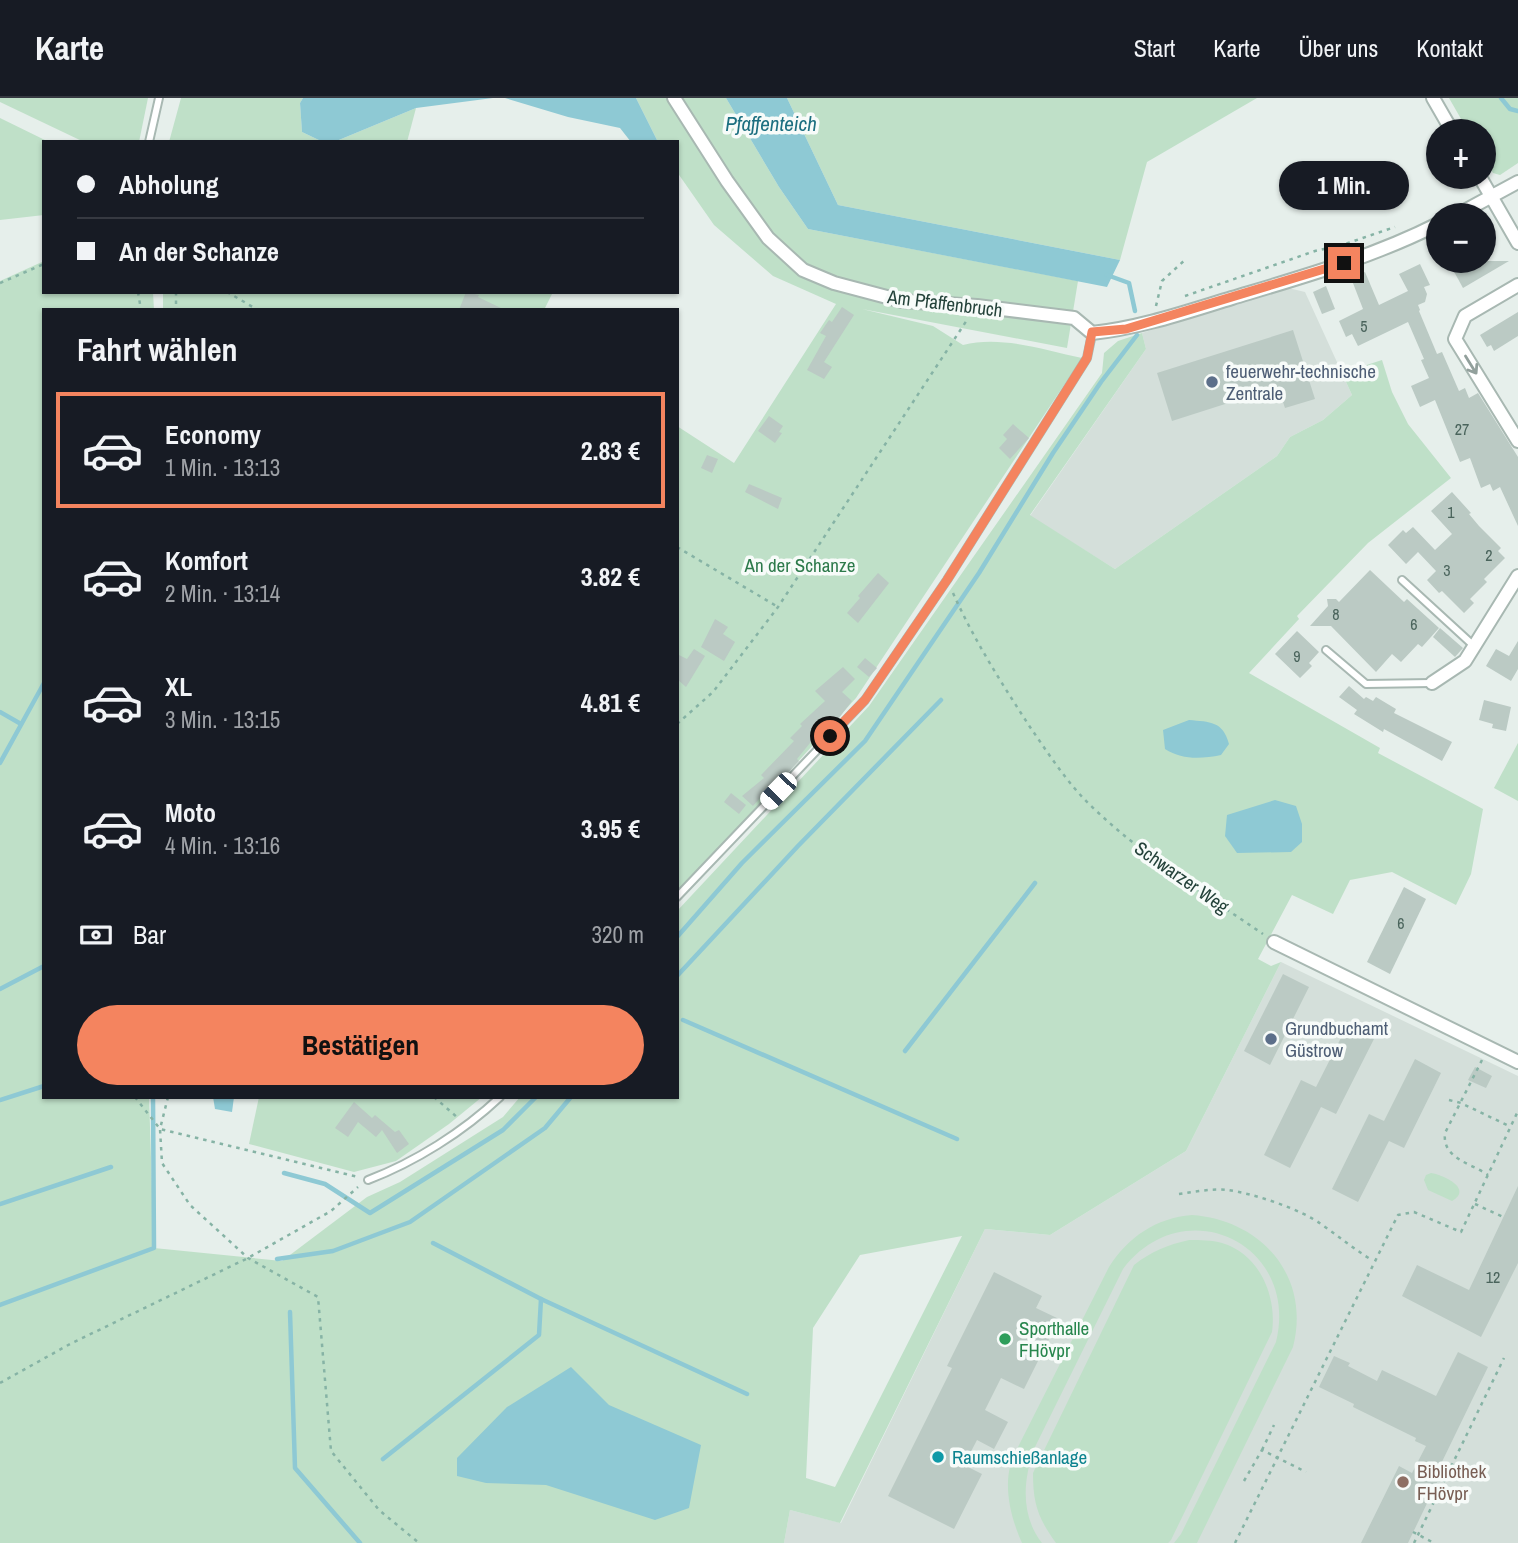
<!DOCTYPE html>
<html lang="de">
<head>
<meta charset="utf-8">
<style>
  :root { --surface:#171b24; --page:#242831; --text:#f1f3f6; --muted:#9ea1a6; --line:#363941; --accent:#f4845f }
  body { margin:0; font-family:"Archivo Narrow",sans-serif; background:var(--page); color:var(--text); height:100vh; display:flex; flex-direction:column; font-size:26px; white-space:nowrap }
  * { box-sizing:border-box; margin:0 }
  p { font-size:23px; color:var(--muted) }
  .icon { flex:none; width:38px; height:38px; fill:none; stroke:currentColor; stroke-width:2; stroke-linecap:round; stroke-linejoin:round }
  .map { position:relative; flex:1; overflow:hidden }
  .sheet { position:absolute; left:42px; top:210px; width:637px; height:791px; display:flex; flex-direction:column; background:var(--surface); border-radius:0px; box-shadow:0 2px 5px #0004 }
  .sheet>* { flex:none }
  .top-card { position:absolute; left:42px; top:42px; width:637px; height:154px; border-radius:0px; box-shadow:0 2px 5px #0004; display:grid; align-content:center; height:154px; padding:0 35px; background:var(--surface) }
  .fabs { position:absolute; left:1426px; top:21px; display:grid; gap:14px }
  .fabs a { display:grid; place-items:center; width:70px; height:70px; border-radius:50%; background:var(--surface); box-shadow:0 2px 5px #0004; font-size:35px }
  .end { position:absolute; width:32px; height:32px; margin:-16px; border:9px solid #f4845f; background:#111; box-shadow:0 0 0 4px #111 }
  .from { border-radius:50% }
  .bubble { position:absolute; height:49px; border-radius:24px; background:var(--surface); box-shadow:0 2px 5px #0004; font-size:23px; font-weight:700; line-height:49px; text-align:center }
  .car { position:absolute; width:21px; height:42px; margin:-21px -10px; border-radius:9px; box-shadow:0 0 5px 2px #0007; background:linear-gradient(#fff 24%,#345 0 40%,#fff 0 76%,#345 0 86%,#fff 0) }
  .top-card b { display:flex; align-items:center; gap:24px; height:66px; font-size:26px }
  .top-card b+b { border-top:2px solid var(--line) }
  .top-card i { width:18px; height:18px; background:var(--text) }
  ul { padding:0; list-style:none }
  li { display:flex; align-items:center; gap:21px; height:116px; margin:0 14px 10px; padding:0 21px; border:4px solid transparent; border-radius:0px }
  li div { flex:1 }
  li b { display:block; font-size:26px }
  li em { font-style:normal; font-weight:700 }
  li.selected { border-color:var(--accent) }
  li>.icon { width:63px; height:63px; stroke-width:1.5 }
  h2 { padding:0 35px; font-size:32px; line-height:84px }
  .pay { display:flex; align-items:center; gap:18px; height:77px; padding:0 35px; font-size:26px }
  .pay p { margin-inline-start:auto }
  .action { display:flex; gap:14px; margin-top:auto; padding:14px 35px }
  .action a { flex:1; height:80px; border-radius:42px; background:var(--accent); color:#111; font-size:28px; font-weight:700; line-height:80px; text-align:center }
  header { display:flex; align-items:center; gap:42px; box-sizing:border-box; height:98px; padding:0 35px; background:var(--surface); border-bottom:2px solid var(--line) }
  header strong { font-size:33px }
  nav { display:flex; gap:38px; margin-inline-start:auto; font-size:24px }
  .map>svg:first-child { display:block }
  .built { fill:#d4dfda }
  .green { fill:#bfe0c8; fill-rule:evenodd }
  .water { fill:#8ec9d4 }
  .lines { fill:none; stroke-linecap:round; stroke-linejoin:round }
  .stream { stroke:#8ec9d4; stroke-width:4.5 }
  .building { fill:#bbcac4 }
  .lane-casing { stroke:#a8b8b2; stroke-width:10 }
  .street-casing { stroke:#a8b8b2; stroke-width:16 }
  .path { stroke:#86b3a5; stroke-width:2.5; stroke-dasharray:3.5 5; stroke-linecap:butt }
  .lane { stroke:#fff; stroke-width:6 }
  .street { stroke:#fff; stroke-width:12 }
  .oneway { stroke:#92a09c }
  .route { stroke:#f4845f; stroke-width:9 }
  .service-dot { fill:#5c6f8a; stroke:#f7fbf9; stroke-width:2.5 }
  .leisure-dot { fill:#2e9e5b; stroke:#f7fbf9; stroke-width:2.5 }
  .culture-dot { fill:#0f9aa8; stroke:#f7fbf9; stroke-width:2.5 }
  .education-dot { fill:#8d6e63; stroke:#f7fbf9; stroke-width:2.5 }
  .labels { text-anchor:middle; stroke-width:7; stroke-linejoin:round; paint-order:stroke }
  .number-label { font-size:16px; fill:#4a645c }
  .street-label { font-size:19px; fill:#24423a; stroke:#f7fbf9 }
  .service-label { font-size:19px; fill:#4e5e75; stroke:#f7fbf9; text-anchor:start }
  .park-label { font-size:19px; fill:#2d7a4b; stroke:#f7fbf9 }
  .leisure-label { font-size:19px; fill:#27864d; stroke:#f7fbf9; text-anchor:start }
  .culture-label { font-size:19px; fill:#0d838f; stroke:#f7fbf9; text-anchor:start }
  .education-label { font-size:19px; fill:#785e54; stroke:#f7fbf9; text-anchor:start }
  .water-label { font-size:21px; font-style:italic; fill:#1c6f80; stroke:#f7fbf9 }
</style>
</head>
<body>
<header>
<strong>Karte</strong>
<nav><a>Start</a><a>Karte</a><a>Über uns</a><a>Kontakt</a></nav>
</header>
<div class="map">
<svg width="1518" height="1445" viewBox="0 0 1518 1445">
  <rect width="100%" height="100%" fill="#e6efeb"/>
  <!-- built -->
  <g class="built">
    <path d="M1288 190 1305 194 1352 297 1323 322 1290 339 1277 358 1115 471 1030 418 1146 251 1142 235Z"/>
    <path d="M1281 864 1518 978V1445H784L790 1412 841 1425 985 1131 1050 1137 1186 1053Z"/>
  </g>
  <!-- green -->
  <g class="green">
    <path d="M0 0H148L139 44H84L0 4Z"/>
    <path d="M181 0H303L300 5 302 34 323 44H169Z"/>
    <path d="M636 0H726L779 89 808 131 1078 183 1067 250 862 211 933 228 963 247C1001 237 1044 252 1082 260L856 600 677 796V328L734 365 836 206 773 178 714 127 677 74V44H658Z"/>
    <path d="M787 0H1257L1147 64 1120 162 838 107Z"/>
    <path d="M1449 0H1518V65L1500 77 1493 75 1484 60V33H1468Z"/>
    <path d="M416 10 407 44H334Z"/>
    <path d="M0 20 49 44H44V117L0 122Z"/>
    <path d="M44 163V194H153L154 212H44V999H149L154 1150 282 1163 367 1099 400 1084 503 1019 520 999H677V813L869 608 1102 275 1104 255 1118 243 1142 235 1146 251 1030 417 1115 471 1277 358 1290 339 1323 322 1352 297 1342 275 1382 262 1392 294 1408 326 1451 380 1368 445 1297 518 1299 521 1249 575 1380 650 1378 655 1483 711 1471 776 1456 807 1392 774 1350 782 1333 816 1292 797 1258 861 1271 868 1281 864 1186 1053 1050 1137 985 1131 840 1425 790 1412 784 1445H0V183ZM962 1138 835 1389 806 1380 813 1230 860 1157Z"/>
    <path d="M163 194H553L544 212H163Z"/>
    <path d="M1518 645V703L1494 690Z"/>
    <path d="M259 999H482L449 1026 396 1063 354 1074 249 1046Z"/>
    <path d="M1431 1075C1444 1077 1473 1091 1452 1103L1428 1092 1424 1082 1426 1077Z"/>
    <path d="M1192 1117C1262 1122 1311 1179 1293 1249L1197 1445H1174L1181 1436 1276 1244C1300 1146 1184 1091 1123 1171L1035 1349C1023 1381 1020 1417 1042 1445H1022C1012 1423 1004 1393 1010 1369 1012 1360 1017 1351 1021 1343L1109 1169C1128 1139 1156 1120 1192 1117Z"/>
    <path d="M1189 1142C1200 1142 1212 1142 1222 1145 1260 1156 1277 1199 1272 1234L1171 1442 1168 1445H1056C1038 1420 1033 1406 1033 1375L1134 1167C1152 1153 1167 1147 1189 1142Z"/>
  </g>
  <!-- water -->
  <g class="water">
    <path d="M303 0H493L416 10 334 44H323L302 34 300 5Z"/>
    <path d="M505 0H636L658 44H631L620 30 568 19Z"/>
    <path d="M726 0H787L838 107 1120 162 1107 189 808 131 779 89Z"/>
    <path d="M1189 622C1210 624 1223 623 1229 646L1221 657C1201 661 1182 662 1165 651L1163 632Z"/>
    <path d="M1275 702 1296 708 1302 726V744L1291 754 1237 755 1225 738 1227 717Z"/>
    <path d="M213 999H234L232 1014 215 1011Z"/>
    <path d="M571 1269 609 1307 701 1347 689 1410 655 1422 546 1387 486 1385 457 1378V1360L507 1309Z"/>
  </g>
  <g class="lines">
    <!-- stream -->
    <g class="stream">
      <path d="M1501 0 1510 11 1518 13"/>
      <path d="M1107 177 1129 185 1135 213"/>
      <path d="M0 614 21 626"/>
      <path d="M0 665 44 585"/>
      <path d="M677 839 742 765 865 643 979 475 1053 355 1101 284 1137 237"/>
      <path d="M677 878 798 748 941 602"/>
      <path d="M0 891 44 868"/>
      <path d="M683 922 957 1041"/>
      <path d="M905 953 1035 785"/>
      <path d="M0 1002 44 988"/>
      <path d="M284 1075 325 1086 370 1115 503 1032 536 999"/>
      <path d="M0 1106 111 1069"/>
      <path d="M433 1145 541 1201 747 1296"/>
      <path d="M277 1161 333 1153 410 1124 545 1030 571 999"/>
      <path d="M0 1207 154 1150 153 999"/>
      <path d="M290 1214 295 1370 360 1445"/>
      <path d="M383 1361 539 1237 541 1201"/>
    </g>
  </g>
  <!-- building -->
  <g class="building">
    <path d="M1465 163H1509L1463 190 1452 170Z"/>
    <path d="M1420 166 1430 187 1424 189 1427 196 1425 204 1418 207 1420 212 1419 213 1437 256 1442 254 1459 293 1465 290 1469 300 1478 295 1518 359V428L1500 389 1493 393 1490 386 1481 390 1470 360 1460 364 1435 302 1420 309 1411 288 1429 280 1421 262 1424 261 1408 224 1358 248 1352 236 1346 239 1339 223 1363 211 1351 180 1365 174 1379 207 1408 193 1399 176Z"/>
    <path d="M1326 188 1335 211 1322 216 1313 194Z"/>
    <path d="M466 194 479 197 478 199 505 212H459Z"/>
    <path d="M842 209 854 217 824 264 832 269 824 281 807 272 826 238 820 235 829 222 832 224Z"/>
    <path d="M1518 214V238L1494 253 1491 247 1487 249 1480 237Z"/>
    <path d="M1293 232 1315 301 1285 310 1278 289 1172 323 1157 275Z"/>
    <path d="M769 318 783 328 779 334 782 335 775 345 758 333Z"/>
    <path d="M1013 326 1029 340 1010 361 999 350 1007 341 1003 337Z"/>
    <path d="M707 357 718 361 712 375 701 370Z"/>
    <path d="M749 386 782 400 778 411 745 394Z"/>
    <path d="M1452 394 1471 415 1469 416 1479 428 1501 450 1498 453 1505 460 1484 481 1487 484 1470 501 1474 505 1464 515 1442 493 1439 495 1427 482 1436 473 1418 454 1406 466 1388 447 1403 432 1406 435 1413 429 1435 452 1452 436 1431 413Z"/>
    <path d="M1370 472 1404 504 1407 501 1439 530 1422 549 1418 546 1401 564 1392 556 1376 574 1331 528H1310L1328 508 1327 501H1336L1339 504Z"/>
    <path d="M878 475 889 485 858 525 847 515 860 500 858 498Z"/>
    <path d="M715 521 728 529 723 536 735 544 724 563 701 549Z"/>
    <path d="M1440 530 1463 550 1455 559 1433 539Z"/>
    <path d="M1297 533 1319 554 1309 565 1312 568 1300 580 1275 556Z"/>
    <path d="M1518 543V571L1511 583 1486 568 1496 551 1509 558Z"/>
    <path d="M694 551 705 558 686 589 677 581V556L687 561Z"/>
    <path d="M865 560 877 570 869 579 857 569Z"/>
    <path d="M843 569 855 581 842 594 852 603 839 620 810 645 797 661 799 663 774 689 772 687 753 708 742 698 764 680 761 677 794 643 790 640 802 628 800 626 825 603 815 593Z"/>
    <path d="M1349 588 1364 601 1366 599 1373 603 1376 599 1396 611 1394 615 1452 644 1442 663 1384 631 1383 634 1354 616 1357 612 1339 599Z"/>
    <path d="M1484 602 1511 609 1506 633 1492 630 1493 626 1479 622Z"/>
    <path d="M731 695 746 707 739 716 724 704Z"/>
    <path d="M1404 789 1426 801 1390 876 1367 864Z"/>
    <path d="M1283 876 1309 889 1270 967 1244 953Z"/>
    <path d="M1347 928 1374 941 1336 1016 1321 1009 1290 1070 1264 1057 1301 982 1316 989Z"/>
    <path d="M1415 961 1441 975 1404 1050 1389 1043 1358 1104 1332 1091 1369 1016 1384 1023Z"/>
    <path d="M1475 969 1492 978 1486 990 1468 982Z"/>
    <path d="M354 1004 372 1020 375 1017 395 1034 399 1032 409 1046 397 1055 382 1032 376 1039 358 1024 348 1039 335 1030Z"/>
    <path d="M1518 1088V1165L1481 1239 1402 1198 1417 1167 1469 1192Z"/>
    <path d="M994 1174 1042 1198 1036 1210 1059 1221 1024 1291 1001 1280 985 1312 1008 1324 994 1351 977 1342 964 1367 982 1376 954 1431 888 1398 952 1270 947 1268Z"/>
    <path d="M1458 1254 1488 1269 1438 1372 1442 1374 1408 1445H1361L1399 1368 1412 1375 1426 1348 1415 1343 1416 1340 1353 1309 1354 1306 1319 1289 1334 1258 1350 1265 1348 1268 1377 1283 1382 1272 1436 1298Z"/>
  </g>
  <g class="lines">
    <!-- lane casing -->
    <g class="lane-casing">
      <g id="lane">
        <path d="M149 44 159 0"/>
        <path d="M1402 482 1474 548"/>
        <path d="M1326 552 1366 586 1432 585"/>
        <path d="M677 799 865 602 947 482 1087 260 1092 236"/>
        <path d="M368 1082C415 1064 463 1034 500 999"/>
      </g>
    </g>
    <!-- street casing -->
    <g class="street-casing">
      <g id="street">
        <path d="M674 0 727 83 768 140 803 172 834 185 902 203 977 208 1074 220 1092 235C1140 230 1186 214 1232 200 1302 179 1373 159 1438 126"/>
        <path d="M1433 0 1452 33"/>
        <path d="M1480 79 1518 145"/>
        <path d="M1457 117 1518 84"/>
        <path d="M1518 187 1465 218 1455 241 1518 343"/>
        <path d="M1432 585 1465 563 1518 478"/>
        <path d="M1274 844 1518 964"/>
      </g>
    </g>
    <!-- path -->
    <g class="path">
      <path d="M0 185 44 166"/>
      <path d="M138 194 141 212"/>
      <path d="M176 194V212"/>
      <path d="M227 194 258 212"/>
      <path d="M1185 198 1315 153 1342 147 1395 129"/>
      <path d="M1156 208 1162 183 1186 161"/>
      <path d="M677 449 778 509"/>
      <path d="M953 495C974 542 1002 586 1030 629 1048 655 1066 683 1088 705 1140 756 1203 795 1263 836"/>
      <path d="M677 626 713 594 778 509 967 222"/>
      <path d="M1482 962 1445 1035C1442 1061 1471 1065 1488 1077"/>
      <path d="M135 999 160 1031 358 1079"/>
      <path d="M168 999 160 1031 162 1065 190 1107 248 1160 318 1199 331 1353 379 1412 419 1445"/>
      <path d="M434 999 458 1020"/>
      <path d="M1449 1002 1461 1005 1511 1029"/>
      <path d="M1179 1096C1195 1094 1212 1090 1228 1092 1255 1096 1300 1111 1321 1126 1338 1138 1353 1150 1370 1161"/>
      <path d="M1475 1106 1503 1119"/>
      <path d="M0 1285 70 1246 248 1160 331 1113 358 1089"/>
      <path d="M1262 1352 1274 1327"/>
      <path d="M1244 1383 1262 1352 1306 1374"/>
      <path d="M1413 1434 1434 1445"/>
      <path d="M1235 1445 1398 1117 1414 1114 1461 1134 1518 1013"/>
      <path d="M1414 1445 1504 1260"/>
    </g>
    <!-- lane -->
    <use href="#lane" class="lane"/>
    <!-- street -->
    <use href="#street" class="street"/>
  </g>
  <!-- one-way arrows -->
  <defs><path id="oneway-shaft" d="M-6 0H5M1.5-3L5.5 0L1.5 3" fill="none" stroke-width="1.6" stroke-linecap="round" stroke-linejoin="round" transform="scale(1.75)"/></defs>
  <use class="oneway" href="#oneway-shaft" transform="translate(1471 267) rotate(58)"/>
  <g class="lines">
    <!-- route -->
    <path class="route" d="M830 638 865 602 947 482 1087 260 1092 234 1126 231 1344 165"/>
  </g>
  <!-- markers -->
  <g class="service-dot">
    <circle cx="1212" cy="284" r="7"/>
    <circle cx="1271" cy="941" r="7"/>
  </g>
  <circle class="leisure-dot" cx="1005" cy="1241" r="7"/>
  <circle class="culture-dot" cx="938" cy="1359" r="7"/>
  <circle class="education-dot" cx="1403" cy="1384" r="7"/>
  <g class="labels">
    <!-- number labels -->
    <g class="number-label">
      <text x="1364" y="234">5</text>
      <text x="1462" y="337">27</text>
      <text x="1451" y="420">1</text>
      <text x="1489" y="463">2</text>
      <text x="1447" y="478">3</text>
      <text x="1336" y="522">8</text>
      <text x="1414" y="532">6</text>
      <text x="1297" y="564">9</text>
      <text x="1401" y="831">6</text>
      <text x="1493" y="1185">12</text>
    </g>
    <!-- street labels -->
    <g class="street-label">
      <text transform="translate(945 205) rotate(7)" y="7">Am Pfaffenbruch</text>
      <text transform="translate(1182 779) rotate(35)" y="7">Schwarzer Weg</text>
    </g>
    <!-- service labels -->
    <g class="service-label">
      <text x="1226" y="280">feuerwehr-technische<tspan x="1226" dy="22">Zentrale</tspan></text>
      <text x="1285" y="937">Grundbuchamt<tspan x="1285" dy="22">Güstrow</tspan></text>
    </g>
    <!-- park labels -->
    <g class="park-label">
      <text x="800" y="474">An der Schanze</text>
    </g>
    <!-- leisure labels -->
    <g class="leisure-label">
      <text x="1019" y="1237">Sporthalle<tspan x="1019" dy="22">FHövpr</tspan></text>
    </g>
    <!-- culture labels -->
    <g class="culture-label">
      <text x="952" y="1366">Raumschießanlage</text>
    </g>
    <!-- education labels -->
    <g class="education-label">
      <text x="1417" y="1380">Bibliothek<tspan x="1417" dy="22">FHövpr</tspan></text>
    </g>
    <!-- water labels -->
    <g class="water-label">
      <text x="771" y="33">Pfaffenteich</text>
    </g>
  </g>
</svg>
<div class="fabs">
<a>+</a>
<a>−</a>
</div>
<i class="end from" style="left:830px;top:638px"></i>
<i class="end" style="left:1344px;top:165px"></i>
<div class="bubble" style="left:1279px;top:63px;width:130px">1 Min.</div>
<i class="car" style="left:778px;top:693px;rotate:224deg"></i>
<div class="top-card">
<b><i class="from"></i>Abholung</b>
<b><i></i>An der Schanze</b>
</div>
<section class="sheet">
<h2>Fahrt wählen</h2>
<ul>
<li class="selected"><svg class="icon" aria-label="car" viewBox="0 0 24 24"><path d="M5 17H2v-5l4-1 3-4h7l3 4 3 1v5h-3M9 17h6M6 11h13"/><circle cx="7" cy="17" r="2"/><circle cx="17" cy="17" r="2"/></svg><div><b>Economy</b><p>1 Min. · 13:13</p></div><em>2.83 €</em></li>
<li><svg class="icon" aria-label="car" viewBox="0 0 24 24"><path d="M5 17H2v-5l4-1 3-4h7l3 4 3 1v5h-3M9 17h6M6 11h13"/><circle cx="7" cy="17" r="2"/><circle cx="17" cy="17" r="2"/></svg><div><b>Komfort</b><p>2 Min. · 13:14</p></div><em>3.82 €</em></li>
<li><svg class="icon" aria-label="car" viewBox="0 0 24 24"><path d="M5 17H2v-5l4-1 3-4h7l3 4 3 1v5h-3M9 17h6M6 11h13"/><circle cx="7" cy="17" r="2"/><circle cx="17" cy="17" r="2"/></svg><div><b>XL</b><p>3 Min. · 13:15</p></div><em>4.81 €</em></li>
<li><svg class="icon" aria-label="car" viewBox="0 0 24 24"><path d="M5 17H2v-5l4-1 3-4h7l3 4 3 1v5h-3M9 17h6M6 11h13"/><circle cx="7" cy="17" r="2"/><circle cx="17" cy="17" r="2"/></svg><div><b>Moto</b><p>4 Min. · 13:16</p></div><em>3.95 €</em></li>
</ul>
<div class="pay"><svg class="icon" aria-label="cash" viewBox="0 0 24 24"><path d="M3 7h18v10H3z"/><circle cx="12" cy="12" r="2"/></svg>Bar<p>320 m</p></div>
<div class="action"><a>Bestätigen</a></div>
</section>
</div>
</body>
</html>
